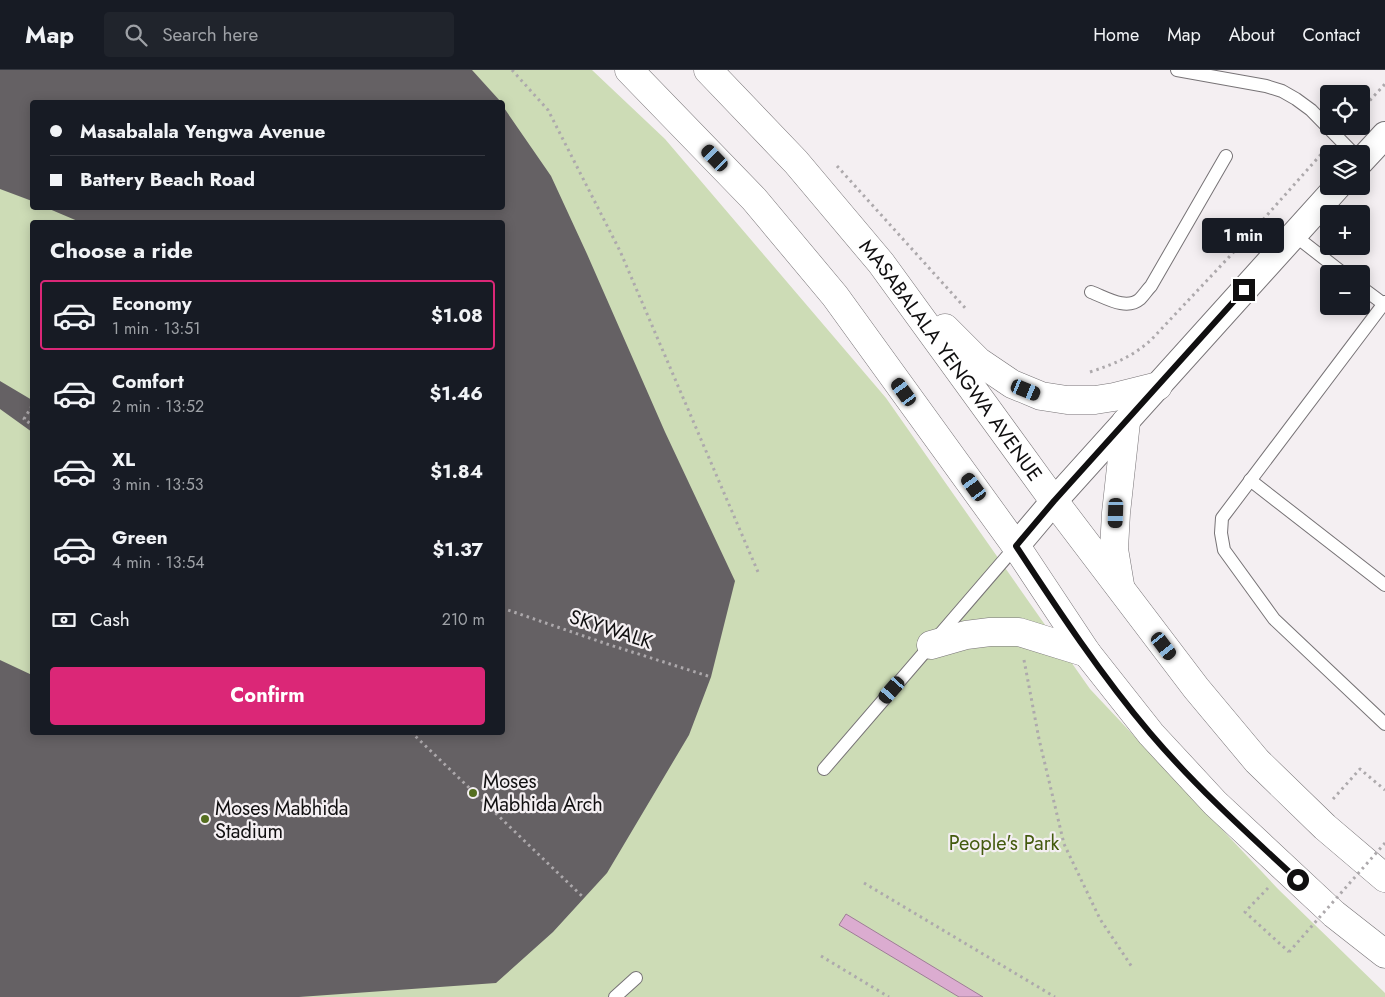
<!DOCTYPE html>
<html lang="en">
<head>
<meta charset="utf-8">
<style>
  :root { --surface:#171b24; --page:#20242c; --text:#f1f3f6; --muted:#9ea1a6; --line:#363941; --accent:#db2777 }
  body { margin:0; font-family:Jost,sans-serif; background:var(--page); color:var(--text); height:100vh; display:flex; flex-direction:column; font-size:19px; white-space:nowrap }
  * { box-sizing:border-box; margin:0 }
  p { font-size:16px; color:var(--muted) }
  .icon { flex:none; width:28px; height:28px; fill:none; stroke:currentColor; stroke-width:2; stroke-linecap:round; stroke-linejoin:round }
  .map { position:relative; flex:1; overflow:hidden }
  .details { position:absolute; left:30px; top:150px; width:475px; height:515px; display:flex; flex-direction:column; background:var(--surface); border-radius:5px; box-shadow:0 2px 12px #0003 }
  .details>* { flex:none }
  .banner { position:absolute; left:30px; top:30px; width:475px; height:110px; border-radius:5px; box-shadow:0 2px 12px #0003; display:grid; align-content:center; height:110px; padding:0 20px; background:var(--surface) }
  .controls { position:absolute; left:1320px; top:15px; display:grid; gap:10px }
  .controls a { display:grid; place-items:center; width:50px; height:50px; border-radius:5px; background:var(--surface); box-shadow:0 2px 12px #0003; font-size:25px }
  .end { position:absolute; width:22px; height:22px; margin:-11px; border:6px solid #100f10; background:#fff; box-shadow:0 0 0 2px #fff }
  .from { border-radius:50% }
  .bubble { position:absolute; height:35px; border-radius:5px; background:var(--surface); box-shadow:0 2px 12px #0003; font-size:16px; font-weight:700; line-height:35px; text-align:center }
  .car { position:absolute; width:15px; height:30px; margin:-15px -8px; border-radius:6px; box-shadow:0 0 4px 1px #0007; background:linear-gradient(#222 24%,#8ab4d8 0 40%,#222 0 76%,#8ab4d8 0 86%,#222 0) }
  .banner b { display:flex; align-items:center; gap:18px; height:48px; font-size:19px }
  .banner b+b { border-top:1px solid var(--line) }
  .banner i { width:12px; height:12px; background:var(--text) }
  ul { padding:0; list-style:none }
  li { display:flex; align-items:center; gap:15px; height:70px; margin:0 10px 8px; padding:0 10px; border:2px solid transparent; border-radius:5px }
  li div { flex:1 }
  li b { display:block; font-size:19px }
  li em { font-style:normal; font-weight:700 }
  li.current { border-color:var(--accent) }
  li>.icon { width:45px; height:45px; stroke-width:1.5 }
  h2 { padding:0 20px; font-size:22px; line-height:60px }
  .pay { display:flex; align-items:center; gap:12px; height:55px; padding:0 20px; font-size:19px }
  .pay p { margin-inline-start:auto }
  .primary-button { display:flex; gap:10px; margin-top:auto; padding:10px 20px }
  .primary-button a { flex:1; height:58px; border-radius:5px; background:var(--accent); color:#fff; font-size:20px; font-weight:700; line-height:58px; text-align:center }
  header { display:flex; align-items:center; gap:30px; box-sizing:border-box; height:70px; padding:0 25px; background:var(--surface); border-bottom:1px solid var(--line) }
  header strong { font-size:24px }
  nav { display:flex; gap:28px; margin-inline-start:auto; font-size:18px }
  .search { width:350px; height:45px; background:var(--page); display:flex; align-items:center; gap:12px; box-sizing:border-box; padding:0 18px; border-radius:5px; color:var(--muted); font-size:19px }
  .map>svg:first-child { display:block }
  .green { fill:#cddcb6; fill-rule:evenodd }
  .water { fill:#dbacd0; stroke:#9e7d96 }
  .building { fill:#656164 }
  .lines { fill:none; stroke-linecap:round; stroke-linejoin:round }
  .service-casing { stroke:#777376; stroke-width:14 }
  .minor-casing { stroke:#777376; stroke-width:28 }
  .secondary-casing { stroke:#777376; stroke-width:29 }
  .path { stroke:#ada9ac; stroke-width:3; stroke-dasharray:2.5 4; stroke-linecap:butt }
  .service { stroke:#fff; stroke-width:12 }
  .minor { stroke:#fff; stroke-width:26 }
  .secondary { stroke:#fff; stroke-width:28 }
  .path-bridge { stroke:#ada9ac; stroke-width:3; stroke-dasharray:2.5 4; stroke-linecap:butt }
  .route { stroke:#100f10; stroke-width:6 }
  .poi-dot { fill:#546e1f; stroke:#f4eff2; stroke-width:2 }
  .labels { text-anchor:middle; stroke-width:4.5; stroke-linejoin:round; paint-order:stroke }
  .street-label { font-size:20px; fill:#100f10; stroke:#f4eff2 }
  .poi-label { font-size:20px; fill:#100f10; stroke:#f4eff2; text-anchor:start }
  .park-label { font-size:20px; fill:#435a0e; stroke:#f4eff2 }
</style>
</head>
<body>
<header>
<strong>Map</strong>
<div class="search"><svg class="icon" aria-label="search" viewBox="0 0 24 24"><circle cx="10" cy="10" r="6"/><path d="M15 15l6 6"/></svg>Search here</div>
<nav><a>Home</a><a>Map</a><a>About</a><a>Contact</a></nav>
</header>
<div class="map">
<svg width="1385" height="927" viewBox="0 0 1385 927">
  <rect width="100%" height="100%" fill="#f4eff2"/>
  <!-- green -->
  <path class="green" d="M0 0H592L665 69 886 328 1090 619 1278 819 1385 923V927H0ZM32 32H502V138H32ZM32 152H502V662H32Z"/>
  <!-- water -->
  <path class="water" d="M846 844 983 927H959L839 855Z"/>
  <!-- building -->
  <g class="building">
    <path d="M0 0H472L501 32H32V131L0 119Z"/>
    <path d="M502 35 551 106 587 184 665 362 735 511 711 607 689 665 607 803 553 862 496 913 299 927H0V590L32 605V662H502V152H80L47 138H502Z"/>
    <path d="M0 311 32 330V341L30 346 32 348V362L0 339Z"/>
  </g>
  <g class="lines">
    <!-- service casing -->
    <g class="service-casing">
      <g id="service">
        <path d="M1177 0 1266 16 1282 21 1296 29 1311 40 1354 84"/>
        <path d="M1294 165 1344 204"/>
        <path d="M1361 217 1385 235"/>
        <path d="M1091 222C1105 227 1126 241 1140 229 1144 225 1147 220 1151 216L1226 86"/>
        <path d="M1385 232 1222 448 1221 463 1224 480 1274 549 1385 654"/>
        <path d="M1250 410 1385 515"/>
        <path d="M824 699 1016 476"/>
        <path d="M615 927 636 908"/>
      </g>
    </g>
    <!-- minor casing -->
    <g class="minor-casing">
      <g id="minor">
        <path d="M1361 91 1385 65"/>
        <path d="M1016 476 1054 431 1338 116"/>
      </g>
    </g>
    <!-- secondary casing -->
    <g class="secondary-casing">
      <g id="secondary">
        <path d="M629 0 754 129 835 226 1016 476 1087 583 1151 664 1215 733 1334 844 1385 884"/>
        <path id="s1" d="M708 0 796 92 881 193 1054 431 1196 618 1257 691 1325 757 1385 808"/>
        <path d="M945 258 978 291 1012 314 1041 326 1067 330H1095L1114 327 1158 316"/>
        <path d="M1120 515 1114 479 1116 443 1126 352"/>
        <path d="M931 575 966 565 990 562H1019L1087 583"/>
      </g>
    </g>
    <!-- path -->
    <g class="path">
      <path d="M512 0 548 40 620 181 758 502"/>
      <path d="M1361 40 1385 14"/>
      <path d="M837 96 967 240"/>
      <path d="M1090 302C1114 294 1132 287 1151 270L1245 170 1324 81"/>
      <path d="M32 336 24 349 32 355"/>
      <path d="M502 538 607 574 711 607"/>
      <path d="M1024 590 1039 669 1064 774 1100 849 1132 897"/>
      <path d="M411 662 584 828"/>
      <path d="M1333 729 1360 699 1385 720"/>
      <path d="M864 813 1055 927"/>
      <path d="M1268 818 1245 842 1289 882"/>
      <path d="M821 886 889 927"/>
    </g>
    <!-- service -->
    <use href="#service" class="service"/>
    <!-- minor -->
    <use href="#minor" class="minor"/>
    <!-- secondary -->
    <use href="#secondary" class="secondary"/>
    <!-- path-bridge -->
    <path class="path-bridge" d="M1289 882 1385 773"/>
  </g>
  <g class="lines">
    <!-- route -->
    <path class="route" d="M1244 220 1054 431 1016 476C1058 540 1101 605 1150 663 1195 716 1247 763 1298 810"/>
  </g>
  <!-- markers -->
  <g class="poi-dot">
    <circle cx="473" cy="723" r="5"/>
    <circle cx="205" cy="749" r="5"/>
  </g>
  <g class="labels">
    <!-- street labels -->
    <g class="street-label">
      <text dy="7" stroke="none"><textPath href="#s1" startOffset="379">MASABALALA YENGWA AVENUE</textPath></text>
      <text transform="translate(611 559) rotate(18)" y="7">SKYWALK</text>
    </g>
    <!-- poi labels -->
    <g class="poi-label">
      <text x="483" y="718">Moses<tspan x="483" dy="23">Mabhida Arch</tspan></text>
      <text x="215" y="745">Moses Mabhida<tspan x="215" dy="23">Stadium</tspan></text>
    </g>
    <!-- park labels -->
    <g class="park-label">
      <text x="1004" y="780">People's Park</text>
    </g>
  </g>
</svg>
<div class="controls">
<a><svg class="icon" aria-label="locate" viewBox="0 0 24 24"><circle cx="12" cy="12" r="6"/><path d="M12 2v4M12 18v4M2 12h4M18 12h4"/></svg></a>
<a><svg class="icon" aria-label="layers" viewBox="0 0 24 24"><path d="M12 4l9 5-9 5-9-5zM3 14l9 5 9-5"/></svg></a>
<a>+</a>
<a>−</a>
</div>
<i class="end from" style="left:1298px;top:810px"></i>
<i class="end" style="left:1244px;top:220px"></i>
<div class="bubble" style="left:1202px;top:148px;width:82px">1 min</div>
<i class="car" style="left:715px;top:88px;rotate:316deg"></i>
<i class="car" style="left:1026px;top:320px;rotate:112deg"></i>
<i class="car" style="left:904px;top:322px;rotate:324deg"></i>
<i class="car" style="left:974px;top:417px;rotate:324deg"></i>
<i class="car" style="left:1116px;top:443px;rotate:182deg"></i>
<i class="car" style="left:1164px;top:576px;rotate:143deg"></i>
<i class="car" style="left:892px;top:620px;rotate:221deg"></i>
<div class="banner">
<b><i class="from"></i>Masabalala Yengwa Avenue</b>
<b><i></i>Battery Beach Road</b>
</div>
<section class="details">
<h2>Choose a ride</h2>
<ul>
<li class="current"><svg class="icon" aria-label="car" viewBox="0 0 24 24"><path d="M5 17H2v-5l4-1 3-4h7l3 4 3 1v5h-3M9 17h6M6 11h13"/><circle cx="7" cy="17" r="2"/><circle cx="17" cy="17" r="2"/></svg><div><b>Economy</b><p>1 min · 13:51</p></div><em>$1.08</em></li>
<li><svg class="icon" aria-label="car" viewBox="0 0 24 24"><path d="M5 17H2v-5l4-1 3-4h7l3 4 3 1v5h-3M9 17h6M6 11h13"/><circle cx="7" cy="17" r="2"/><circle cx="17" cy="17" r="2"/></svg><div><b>Comfort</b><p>2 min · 13:52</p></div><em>$1.46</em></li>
<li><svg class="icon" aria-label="car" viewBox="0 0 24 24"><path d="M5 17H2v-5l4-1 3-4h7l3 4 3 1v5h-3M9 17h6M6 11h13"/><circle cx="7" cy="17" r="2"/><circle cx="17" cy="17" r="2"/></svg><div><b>XL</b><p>3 min · 13:53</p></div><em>$1.84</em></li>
<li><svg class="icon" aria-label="car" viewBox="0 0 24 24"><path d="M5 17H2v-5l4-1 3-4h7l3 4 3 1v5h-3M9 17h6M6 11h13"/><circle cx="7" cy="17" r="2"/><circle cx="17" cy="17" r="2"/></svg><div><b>Green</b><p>4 min · 13:54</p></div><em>$1.37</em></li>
</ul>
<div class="pay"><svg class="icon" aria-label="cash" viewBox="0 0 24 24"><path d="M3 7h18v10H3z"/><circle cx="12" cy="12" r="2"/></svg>Cash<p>210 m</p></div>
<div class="primary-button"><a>Confirm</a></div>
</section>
</div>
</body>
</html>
